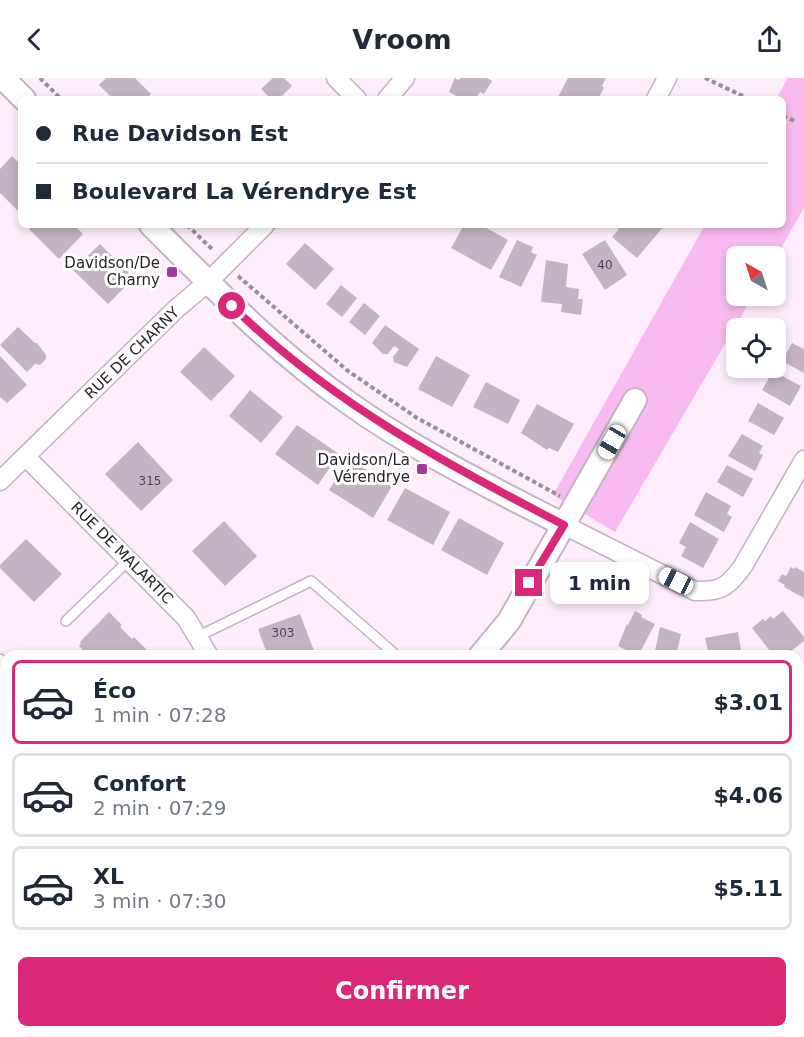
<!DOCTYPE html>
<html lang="fr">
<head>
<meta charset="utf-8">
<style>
  :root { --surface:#fff; --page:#f6f6f7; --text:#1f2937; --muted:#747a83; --line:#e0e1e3; --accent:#db2777 }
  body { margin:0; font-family:"DejaVu Sans",sans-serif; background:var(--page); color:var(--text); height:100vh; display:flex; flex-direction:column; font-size:22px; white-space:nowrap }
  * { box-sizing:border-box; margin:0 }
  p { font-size:20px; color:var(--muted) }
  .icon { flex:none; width:33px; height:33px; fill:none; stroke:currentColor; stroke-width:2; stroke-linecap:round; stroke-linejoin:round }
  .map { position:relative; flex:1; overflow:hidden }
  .sheet { position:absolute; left:0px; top:572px; width:804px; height:388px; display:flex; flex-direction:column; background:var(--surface); border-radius:18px 18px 0 0; box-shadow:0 3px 9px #0003 }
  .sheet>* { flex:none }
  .banner { position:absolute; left:18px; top:18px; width:768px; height:132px; border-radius:9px; box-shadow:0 3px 9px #0003; display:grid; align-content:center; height:132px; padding:0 18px; background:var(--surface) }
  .needle { width:39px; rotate:321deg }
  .controls { position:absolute; left:726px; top:168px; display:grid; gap:12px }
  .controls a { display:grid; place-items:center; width:60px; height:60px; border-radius:9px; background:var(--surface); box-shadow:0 3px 9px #0003; font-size:30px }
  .end { position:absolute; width:27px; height:27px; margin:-14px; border:8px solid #db2777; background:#fff; box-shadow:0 0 0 3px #fff }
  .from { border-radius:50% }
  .bubble { position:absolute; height:42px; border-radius:9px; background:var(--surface); box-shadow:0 3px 9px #0003; font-size:20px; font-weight:700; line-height:42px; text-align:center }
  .car { position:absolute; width:18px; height:36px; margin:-18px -9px; border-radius:8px; box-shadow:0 0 4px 2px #0007; background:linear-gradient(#fff 24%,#345 0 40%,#fff 0 76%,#345 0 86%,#fff 0) }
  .banner b { display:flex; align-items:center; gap:21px; height:57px; font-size:22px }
  .banner b+b { border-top:2px solid var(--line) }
  .banner i { width:15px; height:15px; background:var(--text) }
  ul { padding:10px 0 0; list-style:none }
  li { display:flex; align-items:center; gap:18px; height:84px; margin:0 12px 9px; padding:0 6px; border:3px solid var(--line); border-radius:9px }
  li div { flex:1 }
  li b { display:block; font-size:22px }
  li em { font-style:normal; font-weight:700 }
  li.selected { border-color:var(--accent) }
  li>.icon { width:54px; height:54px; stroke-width:1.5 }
  .cta { display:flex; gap:12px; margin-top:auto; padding:12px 18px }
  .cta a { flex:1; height:69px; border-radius:9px; background:var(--accent); color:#fff; font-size:24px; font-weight:700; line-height:69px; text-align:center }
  header { display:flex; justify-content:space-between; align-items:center; height:78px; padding:0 18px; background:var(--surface); font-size:27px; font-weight:700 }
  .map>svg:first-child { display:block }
  .green { fill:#f9bbef }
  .building { fill:#c4b3c1 }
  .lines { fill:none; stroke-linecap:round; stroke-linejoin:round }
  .service-casing { stroke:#c4b3c1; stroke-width:12 }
  .minor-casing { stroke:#c4b3c1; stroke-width:21 }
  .tertiary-casing { stroke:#c4b3c1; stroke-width:26 }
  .path { stroke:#9a8e98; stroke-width:4; stroke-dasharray:4.5 3; stroke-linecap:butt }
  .service { stroke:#fff; stroke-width:9 }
  .minor { stroke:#fff; stroke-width:18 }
  .tertiary { stroke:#fff; stroke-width:22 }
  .route { stroke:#db2777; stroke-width:8 }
  .poi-dot { fill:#a53a9a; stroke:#fff; stroke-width:2 }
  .labels { text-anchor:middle; stroke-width:6; stroke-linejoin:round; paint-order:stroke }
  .number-label { font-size:12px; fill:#50474e }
  .poi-label { font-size:15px; fill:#292328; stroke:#fff; text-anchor:end }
  .street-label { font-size:15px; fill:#292328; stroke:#fff }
</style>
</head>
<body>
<header><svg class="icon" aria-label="back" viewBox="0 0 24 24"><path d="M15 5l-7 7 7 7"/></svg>Vroom<svg class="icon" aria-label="share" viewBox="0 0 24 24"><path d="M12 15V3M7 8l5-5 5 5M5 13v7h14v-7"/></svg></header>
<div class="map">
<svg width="804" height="959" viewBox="0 0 804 959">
  <rect width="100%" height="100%" fill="#ffedfc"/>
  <!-- green -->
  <g class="green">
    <path d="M788 0H804V130L776 179 736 178V218H753L615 454 553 417 705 147H783V21H776Z"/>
    <path d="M804 636V959H742L738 954H798V638Z"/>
    <path d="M579 954H730L724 959H574Z"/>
  </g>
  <!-- building -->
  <g class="building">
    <path d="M106 0H135L151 16 146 21H113L99 7Z"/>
    <path d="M273 0H284L292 8 279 21H271L261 11Z"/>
    <path d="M455 0 459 2 460 0H487L492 3 484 16 480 14 476 21H462L449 14Z"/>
    <path d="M568 0H606L602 8 604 10 598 21H557Z"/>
    <path d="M12 78 21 87V130L18 133 0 115V91Z"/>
    <path d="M32 147H74L83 156 59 181 29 151Z"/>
    <path d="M464 147H481L508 162 491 192 451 170Z"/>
    <path d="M618 147H663L664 148 637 180 612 159 619 151 617 149Z"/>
    <path d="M517 162 533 169 531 174 537 177 521 209 499 199Z"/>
    <path d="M605 162 627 197 605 212 582 176Z"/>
    <path d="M305 165 334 191 315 212 286 186Z"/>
    <path d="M100 166 134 200 108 226 73 192Z"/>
    <path d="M546 182 568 186 566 209 579 211 578 221H583L581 237 561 234 562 226 541 224Z"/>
    <path d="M341 207 357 220 342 239 326 226Z"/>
    <path d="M364 225 380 238 365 257 349 244Z"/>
    <path d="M385 247 419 271 407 289 394 284 393 279 399 271 394 268 388 276H383L372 265Z"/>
    <path d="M18 249 35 265H37L46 277V281L40 287 35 286 27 294 0 267Z"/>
    <path d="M792 265 804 271V295L782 283Z"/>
    <path d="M204 269 235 298 211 323 180 294Z"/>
    <path d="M0 278 27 307 7 325 0 319Z"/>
    <path d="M436 278 470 297 452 329 418 311Z"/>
    <path d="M773 293 801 308 790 328 762 312Z"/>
    <path d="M486 304 520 322 508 346 473 329Z"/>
    <path d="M250 312 283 339 261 365 229 338Z"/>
    <path d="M758 325 784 340 774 357 748 343Z"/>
    <path d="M537 326 574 346 558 374 549 370 547 372 521 355Z"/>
    <path d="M297 347 339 376 318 407 275 376Z"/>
    <path d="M742 356 763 368 759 375 763 377 755 393 728 378Z"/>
    <path d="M138 364 173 402 141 433 105 396Z"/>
    <path d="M349 381 392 408 373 440 329 412Z"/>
    <path d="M727 387 753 401 743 419 717 404Z"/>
    <path d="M405 410 450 434 433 467 387 442Z"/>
    <path d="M706 414 731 428 727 436 732 439 724 454 694 437Z"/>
    <path d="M459 440 504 465 487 497 441 472Z"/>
    <path d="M224 443 257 478 225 508 192 473Z"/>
    <path d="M690 444 719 461 703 490 681 478 686 469 679 465Z"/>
    <path d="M26 461 62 496 34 524 0 490V487Z"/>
    <path d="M791 489 794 491 795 489 804 494V520L784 509 785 507 778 503 782 496 786 498Z"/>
    <path d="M635 533 642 537 641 539 655 546 638 578 618 568 627 546 628 547Z"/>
    <path d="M783 533 804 559V563L785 578H774L752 550 763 541 765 543 771 538 773 541Z"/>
    <path d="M109 534 122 547 120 549 132 561 134 559 147 572 142 578H88L79 568 81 565 80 564Z"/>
    <path d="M300 536 316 578H268L258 551Z"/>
    <path d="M660 549 681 556 676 578H654Z"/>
    <path d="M738 554 742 578H709L705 560Z"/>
    <path d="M0 705 6 711V728L0 734Z"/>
    <path d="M351 954H437L432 959H346Z"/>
  </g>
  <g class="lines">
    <!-- service casing -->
    <g class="service-casing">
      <g id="service">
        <path d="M66 543 129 482"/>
        <path d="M199 558 311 503 397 578"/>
        <path d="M0 581 2 583"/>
        <path d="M542 959 548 954"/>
      </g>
    </g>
    <!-- minor casing -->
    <g class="minor-casing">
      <g id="minor">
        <path d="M336 0 357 21"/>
        <path d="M387 21 405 0"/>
        <path d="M656 21 667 0"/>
        <path d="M26 379 186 540 209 578"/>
        <path d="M0 403 176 231 208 204 265 147"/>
        <path d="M564 447 695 513C721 514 728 509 743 488L804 382"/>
        <path d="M0 817 6 814"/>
      </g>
    </g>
    <!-- tertiary casing -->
    <g class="tertiary-casing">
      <g id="tertiary">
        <path d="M3 0 24 21"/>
        <path d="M151 147C213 209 274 272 346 323 414 372 490 409 564 447"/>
        <path d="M480 578 509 543 635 322"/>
        <path d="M110 959 115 954"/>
      </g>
    </g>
    <!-- path -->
    <g class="path">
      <path d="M40 0 61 21"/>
      <path d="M705 0 749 21"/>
      <path d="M783 38 795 43"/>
      <path d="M187 147 214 173"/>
      <path d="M238 198 348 293 417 340 560 418"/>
    </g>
    <!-- service -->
    <use href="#service" class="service"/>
    <!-- minor -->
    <use href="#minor" class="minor"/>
    <!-- tertiary -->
    <use href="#tertiary" class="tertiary"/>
  </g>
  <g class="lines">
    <!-- route -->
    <path class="route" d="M232 228C330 324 444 385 564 447L529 505"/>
  </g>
  <!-- markers -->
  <g class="poi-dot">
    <rect x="166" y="188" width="12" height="12" rx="3"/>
    <rect x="416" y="385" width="12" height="12" rx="3"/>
  </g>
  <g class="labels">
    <!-- number labels -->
    <g class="number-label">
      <text x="605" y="191">40</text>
      <text x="150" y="407">315</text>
      <text x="283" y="559">303</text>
    </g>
    <!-- poi labels -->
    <g class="poi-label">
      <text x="160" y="190">Davidson/De<tspan x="160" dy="17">Charny</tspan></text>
      <text x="410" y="387">Davidson/La<tspan x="410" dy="17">Vérendrye</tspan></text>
    </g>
    <!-- street labels -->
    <g class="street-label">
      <text transform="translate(132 275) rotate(-44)" y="5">RUE DE CHARNY</text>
      <text transform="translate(122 475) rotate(45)" y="5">RUE DE MALARTIC</text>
    </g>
  </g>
</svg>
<div class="controls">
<a><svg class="needle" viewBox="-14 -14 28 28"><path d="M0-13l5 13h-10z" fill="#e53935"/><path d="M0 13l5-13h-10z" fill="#747a83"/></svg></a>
<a><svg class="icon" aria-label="locate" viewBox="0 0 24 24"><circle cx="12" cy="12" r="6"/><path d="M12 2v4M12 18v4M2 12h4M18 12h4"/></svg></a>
</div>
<i class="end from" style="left:232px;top:228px"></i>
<i class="end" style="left:529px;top:505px"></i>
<div class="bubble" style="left:550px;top:484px;width:99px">1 min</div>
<i class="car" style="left:612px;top:364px;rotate:210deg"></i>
<i class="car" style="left:676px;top:503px;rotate:297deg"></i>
<div class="banner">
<b><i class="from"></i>Rue Davidson Est</b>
<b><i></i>Boulevard La Vérendrye Est</b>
</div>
<section class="sheet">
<ul>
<li class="selected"><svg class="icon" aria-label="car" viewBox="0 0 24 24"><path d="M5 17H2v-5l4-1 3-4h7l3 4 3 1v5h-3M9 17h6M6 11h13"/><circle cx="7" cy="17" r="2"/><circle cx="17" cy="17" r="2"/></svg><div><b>Éco</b><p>1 min · 07:28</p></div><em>$3.01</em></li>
<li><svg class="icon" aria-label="car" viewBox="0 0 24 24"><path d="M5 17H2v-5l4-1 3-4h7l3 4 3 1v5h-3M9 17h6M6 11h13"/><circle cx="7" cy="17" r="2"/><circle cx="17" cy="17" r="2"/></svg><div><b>Confort</b><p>2 min · 07:29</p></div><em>$4.06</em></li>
<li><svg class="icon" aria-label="car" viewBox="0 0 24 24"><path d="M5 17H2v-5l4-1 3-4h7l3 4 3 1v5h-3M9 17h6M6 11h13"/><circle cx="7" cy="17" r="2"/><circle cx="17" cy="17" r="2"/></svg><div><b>XL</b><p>3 min · 07:30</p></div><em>$5.11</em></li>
</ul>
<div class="cta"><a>Confirmer</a></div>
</section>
</div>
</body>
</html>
